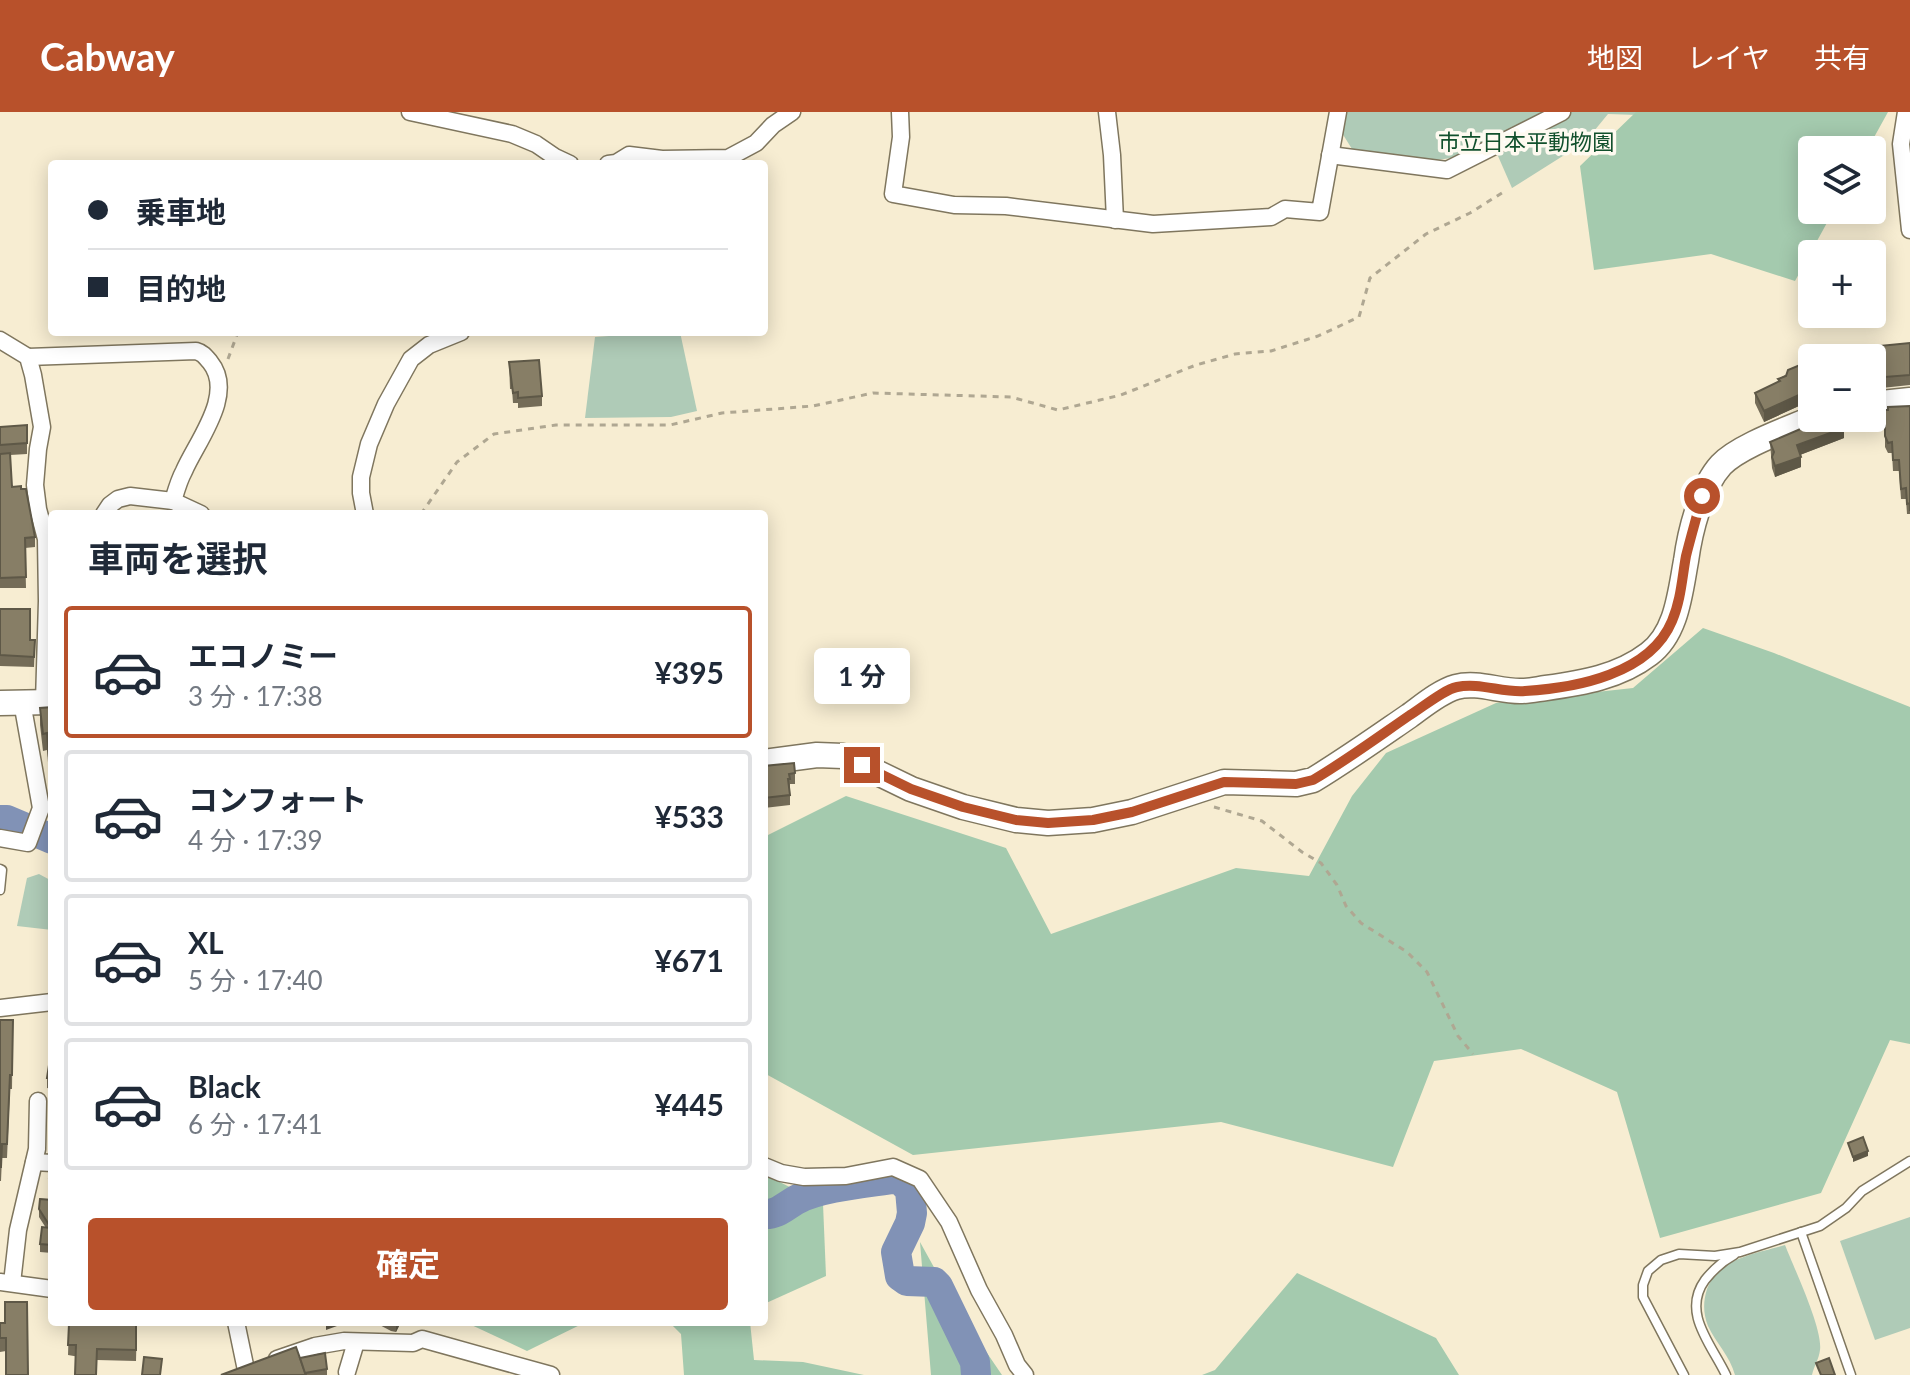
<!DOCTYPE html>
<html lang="ja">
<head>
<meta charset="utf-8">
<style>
  :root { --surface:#fff; --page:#f2f2f3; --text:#1f2937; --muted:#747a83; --line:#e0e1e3; --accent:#b8512b }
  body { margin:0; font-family:Lato,"Noto Sans JP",sans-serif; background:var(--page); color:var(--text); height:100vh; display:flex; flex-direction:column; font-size:30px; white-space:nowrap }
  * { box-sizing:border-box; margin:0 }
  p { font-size:26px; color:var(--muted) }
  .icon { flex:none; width:44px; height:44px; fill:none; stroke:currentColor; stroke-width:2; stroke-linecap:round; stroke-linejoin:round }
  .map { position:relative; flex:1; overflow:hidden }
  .side { position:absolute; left:48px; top:398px; width:720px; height:816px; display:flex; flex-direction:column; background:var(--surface); border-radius:8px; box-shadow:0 4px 20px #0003 }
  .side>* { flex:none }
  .top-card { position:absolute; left:48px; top:48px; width:720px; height:176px; border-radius:8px; box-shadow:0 4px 20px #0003; display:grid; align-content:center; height:176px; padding:0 40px; background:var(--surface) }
  .buttons { position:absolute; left:1798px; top:24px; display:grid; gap:16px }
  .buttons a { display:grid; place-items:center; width:88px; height:88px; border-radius:8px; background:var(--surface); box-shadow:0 4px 20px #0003; font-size:40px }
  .end { position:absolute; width:36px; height:36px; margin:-18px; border:10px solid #b8512b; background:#fff; box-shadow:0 0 0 4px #fff }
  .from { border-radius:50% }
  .bubble { position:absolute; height:56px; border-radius:8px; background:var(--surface); box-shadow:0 4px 20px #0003; font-size:26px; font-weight:700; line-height:56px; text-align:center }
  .top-card b { display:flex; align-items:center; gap:28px; height:76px; font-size:30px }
  .top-card b+b { border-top:2px solid var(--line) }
  .top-card i { width:20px; height:20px; background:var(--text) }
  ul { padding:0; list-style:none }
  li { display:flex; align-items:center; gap:24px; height:132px; margin:0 16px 12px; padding:0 24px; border:4px solid var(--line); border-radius:8px }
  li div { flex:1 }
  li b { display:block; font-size:30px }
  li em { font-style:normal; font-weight:700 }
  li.active { border-color:var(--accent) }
  li>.icon { width:72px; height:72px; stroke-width:1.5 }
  h2 { padding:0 40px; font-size:36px; line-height:96px }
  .cta { display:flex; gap:16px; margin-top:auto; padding:16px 40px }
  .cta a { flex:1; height:92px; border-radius:8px; background:var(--accent); color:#fff; font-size:32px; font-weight:700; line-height:92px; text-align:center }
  header { display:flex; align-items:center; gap:48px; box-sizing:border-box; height:112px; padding:0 40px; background:var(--accent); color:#fff }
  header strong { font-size:38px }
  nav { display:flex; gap:44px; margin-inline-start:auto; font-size:28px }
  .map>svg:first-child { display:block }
  .green { fill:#afcbb7 }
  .forest { fill:#a4caae }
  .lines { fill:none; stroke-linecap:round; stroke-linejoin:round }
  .river { stroke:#8192b6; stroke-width:30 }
  .lane-casing { stroke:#7f765e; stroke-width:11 }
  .street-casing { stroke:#7f765e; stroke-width:19 }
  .secondary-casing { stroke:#7f765e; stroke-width:27 }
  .path { stroke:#afa792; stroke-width:3; stroke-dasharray:6 6; stroke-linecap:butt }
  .lane { stroke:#fff; stroke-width:8 }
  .street { stroke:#fff; stroke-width:16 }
  .secondary { stroke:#fff; stroke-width:24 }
  .wall { fill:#746c58 }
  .shaded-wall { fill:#5e5847 }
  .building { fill:#877e66; stroke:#5e5847; stroke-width:2 }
  .route { stroke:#b8512b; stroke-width:10 }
  .labels { text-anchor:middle; stroke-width:7; stroke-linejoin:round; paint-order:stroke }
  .park-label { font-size:22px; fill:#11502c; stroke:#fefaf0 }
</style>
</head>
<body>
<header>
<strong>Cabway</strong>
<nav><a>地図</a><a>レイヤ</a><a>共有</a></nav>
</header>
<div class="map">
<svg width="1910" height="1263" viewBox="0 0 1910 1263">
  <rect width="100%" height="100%" fill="#f7edd2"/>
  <!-- green -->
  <g class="green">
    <path d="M1345 0H1639L1638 3 1608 2 1585 30 1512 76 1491 28 1451 46 1430 49 1352 37 1342 21Z"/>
    <path d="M664 220H680L697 299 671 305 585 306 595 225Z"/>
    <path d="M39 762 52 769V818L17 814 27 766Z"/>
    <path d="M1910 1105V1216L1875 1228 1840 1129Z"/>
    <path d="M1785 1133C1794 1156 1823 1217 1820 1238 1819 1247 1814 1254 1812 1263H1735C1730 1244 1716 1231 1708 1214 1703 1201 1703 1190 1707 1177 1718 1146 1758 1141 1785 1133Z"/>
  </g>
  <!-- forest -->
  <g class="forest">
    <path d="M1636 0H1888L1867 38H1812V98H1834L1795 169 1711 142 1594 158 1580 54Z"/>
    <path d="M1703 516 1774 541 1910 595V932L1890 928 1821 1081 1660 1126 1617 980 1521 937 1434 949 1393 1055 1221 1010 913 1043 764 961V725L846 684 1006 736 1051 822 1236 756 1309 764 1352 684 1386 641 1496 591 1633 576Z"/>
    <path d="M764 1062 823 1092 826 1164 764 1192Z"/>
    <path d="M920 1130 957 1197 1002 1263H931Z"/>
    <path d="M1297 1161 1436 1226 1459 1263H1202L1215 1258Z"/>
    <path d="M465 1210H586L527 1239Z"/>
    <path d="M669 1210H750L754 1248 803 1250 864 1263H684L681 1222Z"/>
  </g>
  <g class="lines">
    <!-- river -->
    <g class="river">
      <path d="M0 708H7L52 727"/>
      <path d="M764 1102C778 1103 786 1093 798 1087 824 1074 869 1071 899 1066L910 1078 912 1101 910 1111 896 1140 900 1164 907 1169 934 1170 938 1174 975 1250 976 1263"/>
    </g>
    <!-- lane casing -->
    <g class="lane-casing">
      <g id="lane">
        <path d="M0 757 2 758 0 778"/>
        <path d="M1801 1120 1851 1263"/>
        <path d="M1684 1263 1643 1185V1173L1648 1159 1661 1148 1679 1142 1715 1144 1740 1140 1820 1114 1846 1096 1862 1079 1910 1049"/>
        <path d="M1726 1263C1712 1233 1681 1201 1705 1168 1713 1158 1723 1149 1734 1143"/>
      </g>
    </g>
    <!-- street casing -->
    <g class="street-casing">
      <g id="street">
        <path d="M410 0 512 22 536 32 555 45 570 52"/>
        <path d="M900 0 901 25 893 82 954 93 1006 94 1153 112 1271 105 1285 97 1320 100 1338 0"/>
        <path d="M1107 0 1112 43 1115 108"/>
        <path d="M1906 0 1901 32 1910 118"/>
        <path d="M1330 43 1447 58 1562 0"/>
        <path d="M608 52 616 51 629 43 662 47 728 46 756 31 773 13 792 0"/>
        <path d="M0 228 28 245 33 263 42 315 38 337 35 373 38 397 46 427 47 489 44 590"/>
        <path d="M28 245 196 239C203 241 205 244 210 250 236 282 197 329 184 359 179 368 176 379 173 389"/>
        <path d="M104 402 110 393 118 387 130 384 173 389 201 402"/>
        <path d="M365 402 361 381V365L369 332 386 292 411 247 429 233 461 220"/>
        <path d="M0 726 28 731 41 696 22 590"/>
        <path d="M0 896 52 890"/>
        <path d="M34 1050 52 1051"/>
        <path d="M764 1054 781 1061 804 1065 846 1064 893 1055 920 1067 949 1110 979 1178 1004 1223 1017 1253 1025 1263"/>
        <path d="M0 1170 52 1177"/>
        <path d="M12 1171 18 1118 37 1037 38 989"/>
        <path d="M236 1210 246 1258"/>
        <path d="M277 1247 315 1234 344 1229 413 1231 422 1227 551 1263"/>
        <path d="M347 1260 356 1230"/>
      </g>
    </g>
    <!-- secondary casing -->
    <g class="secondary-casing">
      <g id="secondary">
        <path d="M1872 292 1910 288"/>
        <path d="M0 591 52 590"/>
        <path d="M764 650 817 643 843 644 911 677 963 695 1016 708 1048 711 1093 708 1132 700 1224 670 1296 672 1313 668C1346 648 1377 626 1409 604 1423 594 1439 580 1456 575 1477 569 1501 580 1522 579 1530 579 1538 577 1546 576 1582 571 1619 565 1649 542 1677 521 1680 481 1686 449 1690 419 1701 375 1721 353 1739 334 1788 317 1813 306"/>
      </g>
    </g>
    <!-- path -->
    <g class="path">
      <path d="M228 247 238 220"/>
      <path d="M421 402 457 350 494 322 556 313H670L722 301 813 294 873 281 1011 285 1058 298 1121 283 1196 253 1235 242 1271 239 1318 224 1359 205 1370 166 1426 122 1470 101 1505 79"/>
      <path d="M1214 695 1262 709 1302 740 1321 751 1337 773 1346 794 1361 811 1407 840 1427 860 1458 924 1473 942"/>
    </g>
    <!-- lane -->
    <use href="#lane" class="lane"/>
    <!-- street -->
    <use href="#street" class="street"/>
    <!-- secondary -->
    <use href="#secondary" class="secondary"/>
  </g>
  <!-- wall -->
  <g class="wall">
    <path d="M1910 231V273L1872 277V246Z"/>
    <path d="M1812 248V288L1764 310 1755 291V281L1778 270V267Z"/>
    <path d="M509 250 542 284V294L518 296V291H513L512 277H510Z"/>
    <path d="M1910 294V409V402H1907L1906 387H1901L1899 359H1893L1892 341H1888L1885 335V298Z"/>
    <path d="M27 313V342L10 343 12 375 35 425V435L25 436 26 476H0V315Z"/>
    <path d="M1844 326 1800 343 1801 355 1775 365 1772 356 1770 330Z"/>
    <path d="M0 497 30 528H35L34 555 0 554Z"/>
    <path d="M52 595V675H50L47 638 43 639 40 613V596Z"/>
    <path d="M764 654 795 661V672H790V693L764 696Z"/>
    <path d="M0 908H13L12 977H10L7 1046H2L1 1069H0Z"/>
    <path d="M52 941V977L47 976V966Z"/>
    <path d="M52 1051V1076H49L50 1052Z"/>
    <path d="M52 1088V1141L40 1140V1132L46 1116 39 1105V1097Z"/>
    <path d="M137 1210 136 1249 97 1248 68 1243 69 1212 116 1213Z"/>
    <path d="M374 1210H401L396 1220 391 1219Z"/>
    <path d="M0 1211H5L6 1239 0 1240Z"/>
    <path d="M300 1246 327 1257V1263H221Z"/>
  </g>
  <!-- shaded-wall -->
  <g class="shaded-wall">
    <path d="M1812 277V288L1764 310V299Z"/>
    <path d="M1844 316V326L1797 344V333Z"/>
    <path d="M1801 345V355L1775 365V354Z"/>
    <path d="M1868 1039V1044L1853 1050V1045Z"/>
    <path d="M326 1210H348L326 1218Z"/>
    <path d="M396 1210H401L396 1220Z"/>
  </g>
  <!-- building -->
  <g class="building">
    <path d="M1910 231V263L1872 266V246H1818L1839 238Z"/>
    <path d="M539 248 542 284 518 286V280L513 281 509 250Z"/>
    <path d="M1812 248V277L1764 299 1755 281 1780 269 1778 267 1786 264 1788 258Z"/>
    <path d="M1910 294V399V391L1907 392 1906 376 1901 377 1899 348H1893L1892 330 1888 331 1885 324V298H1888V295Z"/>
    <path d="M1826 306H1841L1844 316 1797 333 1801 345 1775 354 1772 345 1774 340 1770 330Z"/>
    <path d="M27 313V331L0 333V315Z"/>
    <path d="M10 341 12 375 21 374V377H26L35 425 25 426 26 465 0 466V342Z"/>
    <path d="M0 497H30V528H35L34 545 0 543Z"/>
    <path d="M52 595V658H50L47 621 43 622 40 596Z"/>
    <path d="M794 651 795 661 789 662 790 667H788L790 683 764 686V654Z"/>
    <path d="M0 908H13L12 963H10L7 1032H2L1 1055H0Z"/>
    <path d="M51 940 52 941V966H47Z"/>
    <path d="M1863 1025 1868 1039 1853 1045 1848 1031Z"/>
    <path d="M52 1051V1066H49L50 1052Z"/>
    <path d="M40 1087 52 1088V1133L40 1132 42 1115 51 1116 39 1097Z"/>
    <path d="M5 1190H27L28 1263H6V1226H0V1211H5Z"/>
    <path d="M116 1210H136V1238L97 1237 96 1263H75L76 1233H68L69 1212 116 1213Z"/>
    <path d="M296 1235 306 1263H221Z"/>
    <path d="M325 1241 327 1257 305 1261 300 1246Z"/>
    <path d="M144 1245 162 1247 160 1263H142Z"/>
    <path d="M1829 1246 1835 1263H1821L1816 1251Z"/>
  </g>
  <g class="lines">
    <!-- route -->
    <path class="route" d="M862 653 911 677 963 695 1016 708 1048 711 1093 708 1132 700 1224 670 1296 672 1313 668C1347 648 1378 625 1410 603 1423 595 1443 578 1457 575 1479 570 1503 581 1525 579 1576 576 1650 562 1672 509 1681 488 1682 466 1686 444 1691 424 1697 404 1702 384"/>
  </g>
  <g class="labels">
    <!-- park labels -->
    <g class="park-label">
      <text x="1526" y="38">市立日本平動物園</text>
    </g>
  </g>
</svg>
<div class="buttons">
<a><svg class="icon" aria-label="layers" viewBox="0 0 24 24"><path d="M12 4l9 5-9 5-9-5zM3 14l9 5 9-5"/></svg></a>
<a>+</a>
<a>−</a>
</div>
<i class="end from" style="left:1702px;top:384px"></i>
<i class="end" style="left:862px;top:653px"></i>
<div class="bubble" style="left:814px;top:536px;width:96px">1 分</div>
<div class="top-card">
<b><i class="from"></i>乗車地</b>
<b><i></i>目的地</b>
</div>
<section class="side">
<h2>車両を選択</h2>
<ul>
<li class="active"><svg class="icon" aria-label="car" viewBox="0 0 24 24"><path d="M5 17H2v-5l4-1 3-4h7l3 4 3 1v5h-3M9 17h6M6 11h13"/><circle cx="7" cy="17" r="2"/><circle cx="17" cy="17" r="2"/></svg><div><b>エコノミー</b><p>3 分 · 17:38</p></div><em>¥395</em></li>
<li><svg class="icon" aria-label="car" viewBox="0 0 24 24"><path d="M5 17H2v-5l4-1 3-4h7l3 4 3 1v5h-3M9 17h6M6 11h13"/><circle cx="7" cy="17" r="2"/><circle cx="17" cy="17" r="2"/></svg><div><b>コンフォート</b><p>4 分 · 17:39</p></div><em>¥533</em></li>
<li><svg class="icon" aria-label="car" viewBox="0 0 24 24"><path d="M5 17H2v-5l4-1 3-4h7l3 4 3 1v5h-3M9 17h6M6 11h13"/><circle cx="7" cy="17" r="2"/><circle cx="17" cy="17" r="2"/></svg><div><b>XL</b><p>5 分 · 17:40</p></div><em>¥671</em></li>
<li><svg class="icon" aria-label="car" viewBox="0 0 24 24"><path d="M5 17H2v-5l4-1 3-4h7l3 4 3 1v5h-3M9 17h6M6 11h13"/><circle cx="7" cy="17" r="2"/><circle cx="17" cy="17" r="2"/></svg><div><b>Black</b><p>6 分 · 17:41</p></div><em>¥445</em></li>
</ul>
<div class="cta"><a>確定</a></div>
</section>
</div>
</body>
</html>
